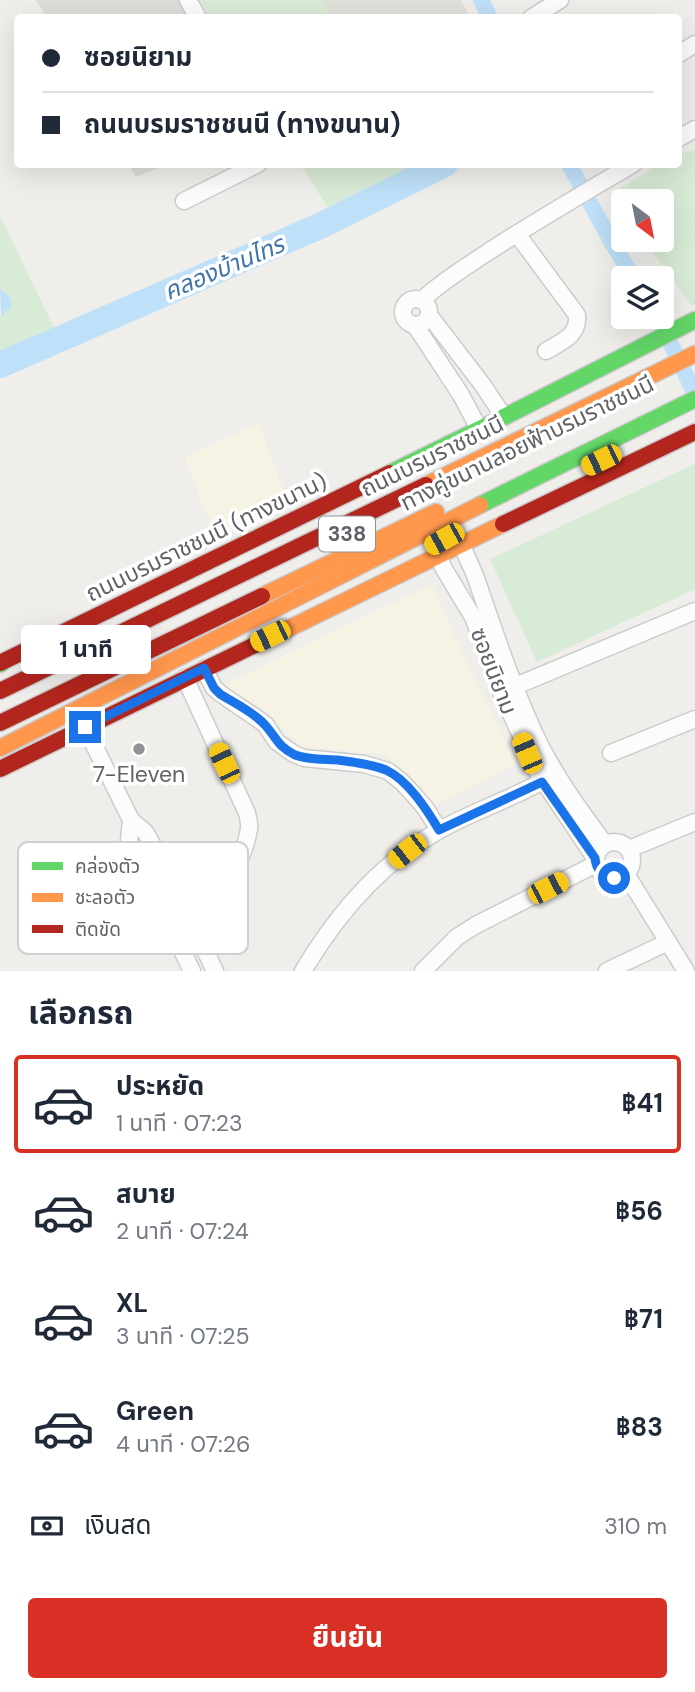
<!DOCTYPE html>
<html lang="th">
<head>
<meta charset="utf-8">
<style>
  :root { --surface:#fff; --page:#f6f6f7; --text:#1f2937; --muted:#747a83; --line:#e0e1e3; --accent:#d93025 }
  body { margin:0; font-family:"DM Sans","Noto Sans Thai",sans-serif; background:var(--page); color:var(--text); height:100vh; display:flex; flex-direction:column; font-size:26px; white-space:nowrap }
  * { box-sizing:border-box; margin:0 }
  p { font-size:23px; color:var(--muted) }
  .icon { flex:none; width:38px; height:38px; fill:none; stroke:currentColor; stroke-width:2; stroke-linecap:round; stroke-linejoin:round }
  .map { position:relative; height:971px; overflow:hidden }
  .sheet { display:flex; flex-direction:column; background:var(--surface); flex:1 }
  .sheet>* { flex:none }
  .guide { position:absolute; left:14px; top:14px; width:668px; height:154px; border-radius:7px; box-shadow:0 7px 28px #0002; display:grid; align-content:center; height:154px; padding:0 28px; background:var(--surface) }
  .needle { width:46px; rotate:148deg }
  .controls { position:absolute; left:611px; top:189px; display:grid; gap:14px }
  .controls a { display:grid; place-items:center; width:63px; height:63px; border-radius:7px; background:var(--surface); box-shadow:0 7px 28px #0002; font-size:35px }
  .end { position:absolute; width:32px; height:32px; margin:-16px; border:9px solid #1a73e8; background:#fff; box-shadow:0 0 0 4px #fff }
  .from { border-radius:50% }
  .bubble { position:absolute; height:49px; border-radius:7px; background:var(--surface); box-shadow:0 7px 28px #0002; font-size:23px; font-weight:700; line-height:49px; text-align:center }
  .car { position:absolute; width:21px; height:42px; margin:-21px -10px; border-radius:9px; box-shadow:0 0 5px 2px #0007; background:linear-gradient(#f5c518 24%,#345 0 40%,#f5c518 0 76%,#345 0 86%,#f5c518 0) }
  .guide b { display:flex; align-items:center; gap:24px; height:66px; font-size:26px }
  .guide b+b { border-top:2px solid var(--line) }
  .guide i { width:18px; height:18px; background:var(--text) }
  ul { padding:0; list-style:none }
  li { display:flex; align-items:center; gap:21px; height:98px; margin:0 14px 10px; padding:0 14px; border:4px solid transparent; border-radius:7px }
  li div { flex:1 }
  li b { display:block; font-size:26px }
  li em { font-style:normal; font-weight:700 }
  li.on { border-color:var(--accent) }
  li>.icon { width:63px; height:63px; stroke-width:1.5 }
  h2 { padding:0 28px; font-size:32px; line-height:84px }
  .pay { display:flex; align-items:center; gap:18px; height:77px; padding:0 28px; font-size:26px }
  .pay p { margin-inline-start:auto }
  .primary-button { display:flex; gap:14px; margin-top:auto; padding:14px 28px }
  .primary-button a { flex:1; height:80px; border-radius:7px; background:var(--accent); color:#fff; font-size:28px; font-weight:700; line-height:80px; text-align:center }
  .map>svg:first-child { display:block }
  .commercial { fill:#f7f3e4 }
  .industrial { fill:#dfddda }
  .education { fill:#e2e0da }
  .green { fill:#d8ebd6 }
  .water { fill:#bfe0f9 }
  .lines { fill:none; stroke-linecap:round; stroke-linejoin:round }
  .canal { stroke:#bfe0f9; stroke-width:16 }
  .river { stroke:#bfe0f9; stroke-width:26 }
  .street-casing { stroke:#cbcccc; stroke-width:19 }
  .fast-casing { stroke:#cacacb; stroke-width:19 }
  .slow-casing { stroke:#cacacb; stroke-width:19 }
  .jam-casing { stroke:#cacacb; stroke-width:19 }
  .street { stroke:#fdfcfc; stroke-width:16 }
  .fast { stroke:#63d668; stroke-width:16 }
  .slow { stroke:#ff974d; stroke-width:16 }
  .jam { stroke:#b3261e; stroke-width:16 }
  .route { stroke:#1a73e8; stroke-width:9 }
  .poi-dot { fill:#919496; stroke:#fff; stroke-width:2.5 }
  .labels { text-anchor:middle; stroke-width:7; stroke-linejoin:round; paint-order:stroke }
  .shield { fill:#fff; stroke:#8f9295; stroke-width:2 }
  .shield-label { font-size:21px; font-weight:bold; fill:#5f6368 }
  .street-label { font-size:23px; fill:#5f6368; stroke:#fff }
  .poi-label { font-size:23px; fill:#5f6368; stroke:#fff }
  .water-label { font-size:24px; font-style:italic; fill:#4174aa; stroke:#fff }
  .key { fill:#fff; stroke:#cfd0d2; stroke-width:2 }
  .key-label { font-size:19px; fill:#5f6368 }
</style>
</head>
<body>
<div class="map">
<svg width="695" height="971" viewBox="0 0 695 971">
  <rect width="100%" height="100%" fill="#efeeea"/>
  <!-- commercial -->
  <g class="commercial">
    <path d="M258 423 288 502 216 540 185 457Z"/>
    <path d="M432 584 456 639 516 763 436 805 383 754 302 747 264 709 221 686Z"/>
  </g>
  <!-- industrial -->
  <g class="industrial">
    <path d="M36 0H199L209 17H46Z"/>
    <path d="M129 165H166L136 177Z"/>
  </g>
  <!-- education -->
  <path class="education" d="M321 0H461L470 17H332Z"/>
  <!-- green -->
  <g class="green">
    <path d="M199 0H321L332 17H209Z"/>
    <path d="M695 149V304L692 306 644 240H662V201H623V212L611 194 658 165 679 164V155Z"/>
    <path d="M301 165H428L330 211Z"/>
    <path d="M0 216 55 330 0 357V316L12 306 10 297 0 289Z"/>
    <path d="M695 464V589L537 662 490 559Z"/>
  </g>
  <!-- water -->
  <path class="water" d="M0 289 10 297 12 306 1 316Z"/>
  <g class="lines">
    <!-- canal -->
    <g class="canal">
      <path d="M481 0 490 18"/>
      <path d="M569 164 612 243 634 278"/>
      <path d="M658 317 695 394"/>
    </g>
    <!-- river -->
    <path class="river" d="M0 365 322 225 445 164"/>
    <!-- street casing -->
    <g class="street-casing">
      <g id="street">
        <path d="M188 0 198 18"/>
        <path d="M531 18 560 0"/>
        <path d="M679 54 695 44"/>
        <path d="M679 138 695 129"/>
        <path d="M184 201 258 164"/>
        <path d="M517 234 577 315C579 336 562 341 546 351"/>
        <circle cx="416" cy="312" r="13"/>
        <path d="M422 300C442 281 466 267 488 252 536 221 584 193 633 164"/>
        <path d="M429 315 482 384 504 417"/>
        <path d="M415 325 461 395 479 429"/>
        <path d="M462 544C466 558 474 570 478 584 497 639 516 697 542 749 560 783 582 813 605 844"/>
        <path d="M438 555 444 569 473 617 501 692 538 773 595 858"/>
        <path d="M204 669 214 688 221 694 265 724 277 742 294 754 304 758 364 764 388 771 402 782 414 795 426 809 439 830"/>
        <path d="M185 678 247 813C248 818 250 824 249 829 244 857 226 898 200 857"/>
        <path d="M506 690 695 611"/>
        <path d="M85 727 131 820 146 833 168 873 215 971"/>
        <path d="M611 753 695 719"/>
        <path d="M131 820 129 841 192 971"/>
        <circle cx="614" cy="860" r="18"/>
        <path d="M629 849 695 822"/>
        <path d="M626 874 686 971"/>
        <path d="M303 971C337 914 381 862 440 830 475 810 516 798 551 776"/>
        <path d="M423 971 457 937 476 925 596 864"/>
        <path d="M607 971 668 942"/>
      </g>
    </g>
    <!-- fast casing -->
    <g class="fast-casing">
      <g id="fast">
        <path d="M390 473 504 417 695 320"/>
        <path d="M480 505 695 399"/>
        <path d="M0 664 3 662"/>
      </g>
    </g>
    <!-- slow casing -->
    <g class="slow-casing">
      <g id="slow">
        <path d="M426 485 695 354"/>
        <path d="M262 596 436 512"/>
        <path d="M261 642 503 524"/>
        <path d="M0 748 480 505"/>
      </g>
    </g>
    <!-- jam casing -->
    <g class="jam-casing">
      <g id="jam">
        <path d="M503 524 695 432"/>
        <path d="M0 663 390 473"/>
        <path d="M0 691 426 485"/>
        <path d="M0 723 262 596"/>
        <path d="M0 769 261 642"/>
      </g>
    </g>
    <!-- street -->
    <use href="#street" class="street"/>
    <!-- fast -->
    <use href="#fast" class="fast"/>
    <!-- slow -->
    <use href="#slow" class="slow"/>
    <!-- jam -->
    <use href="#jam" class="jam"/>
  </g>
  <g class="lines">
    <!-- route -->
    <path class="route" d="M85 727 204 668 214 688 220 694C234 703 255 713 265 725 277 738 277 746 295 755 308 760 324 759 338 760 354 762 371 764 386 770 408 780 427 810 439 830L542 782 595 858C596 870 602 876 614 878"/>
  </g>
  <!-- markers -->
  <circle class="poi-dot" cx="139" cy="749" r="7"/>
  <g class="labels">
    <!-- shield labels -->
    <rect class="shield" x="319" y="516.5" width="56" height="35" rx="5"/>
    <g class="shield-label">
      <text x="347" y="541">338</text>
    </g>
    <!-- street labels -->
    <g class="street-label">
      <text transform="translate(527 443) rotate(-26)" y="8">ทางคู่ขนานลอยฟ้าบรมราชชนนี</text>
      <text transform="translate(432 456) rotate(-26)" y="8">ถนนบรมราชชนนี</text>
      <text transform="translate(206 537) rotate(-26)" y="8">ถนนบรมราชชนนี (ทางขนาน)</text>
      <text transform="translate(494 671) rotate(69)" y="8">ซอยนิยาม</text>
    </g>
    <!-- poi labels -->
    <g class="poi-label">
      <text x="139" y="782">7-Eleven</text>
    </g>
    <!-- water labels -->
    <g class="water-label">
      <text transform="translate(224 268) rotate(-23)" y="8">คลองบ้านไทร</text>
    </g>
  </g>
  <!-- legend -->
  <rect x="18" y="842" width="230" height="112" rx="10" class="key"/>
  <rect x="32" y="862" width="31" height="8" fill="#63d668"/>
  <rect x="32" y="893" width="31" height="9" fill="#ff974d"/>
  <rect x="32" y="925" width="31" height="8" fill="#b3261e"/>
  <g class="key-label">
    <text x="75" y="873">คล่องตัว</text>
    <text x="75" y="904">ชะลอตัว</text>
    <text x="75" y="936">ติดขัด</text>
  </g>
</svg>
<div class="controls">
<a><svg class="needle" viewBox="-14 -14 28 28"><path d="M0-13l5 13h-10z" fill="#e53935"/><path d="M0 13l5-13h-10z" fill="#747a83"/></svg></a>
<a><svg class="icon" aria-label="layers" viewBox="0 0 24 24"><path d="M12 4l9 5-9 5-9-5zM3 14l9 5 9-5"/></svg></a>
</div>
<i class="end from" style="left:614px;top:878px"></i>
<i class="end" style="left:85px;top:727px"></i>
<div class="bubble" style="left:21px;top:625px;width:130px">1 นาที</div>
<i class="car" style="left:601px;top:460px;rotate:244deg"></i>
<i class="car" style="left:444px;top:539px;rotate:241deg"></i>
<i class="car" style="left:270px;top:636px;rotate:244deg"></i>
<i class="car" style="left:527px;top:753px;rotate:337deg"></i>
<i class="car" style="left:224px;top:763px;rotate:335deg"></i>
<i class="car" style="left:407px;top:851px;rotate:232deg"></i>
<i class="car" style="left:548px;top:888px;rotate:63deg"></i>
<div class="guide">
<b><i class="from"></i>ซอยนิยาม</b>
<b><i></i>ถนนบรมราชชนนี (ทางขนาน)</b>
</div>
</div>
<section class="sheet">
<h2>เลือกรถ</h2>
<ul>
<li class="on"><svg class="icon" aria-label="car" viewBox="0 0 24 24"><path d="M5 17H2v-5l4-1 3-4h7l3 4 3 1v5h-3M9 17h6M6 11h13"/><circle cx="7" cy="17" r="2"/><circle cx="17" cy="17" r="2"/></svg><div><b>ประหยัด</b><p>1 นาที · 07:23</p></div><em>฿41</em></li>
<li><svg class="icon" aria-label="car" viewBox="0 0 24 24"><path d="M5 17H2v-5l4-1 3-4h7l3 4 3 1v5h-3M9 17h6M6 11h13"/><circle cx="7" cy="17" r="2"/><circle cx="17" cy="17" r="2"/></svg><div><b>สบาย</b><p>2 นาที · 07:24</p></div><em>฿56</em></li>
<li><svg class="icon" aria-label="car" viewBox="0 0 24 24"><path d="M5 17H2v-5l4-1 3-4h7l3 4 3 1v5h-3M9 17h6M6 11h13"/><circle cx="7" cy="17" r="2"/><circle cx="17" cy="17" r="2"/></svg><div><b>XL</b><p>3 นาที · 07:25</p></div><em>฿71</em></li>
<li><svg class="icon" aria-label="car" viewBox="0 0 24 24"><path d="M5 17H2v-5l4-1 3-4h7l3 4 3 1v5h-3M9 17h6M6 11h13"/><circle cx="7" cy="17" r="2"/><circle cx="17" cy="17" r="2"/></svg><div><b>Green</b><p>4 นาที · 07:26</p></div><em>฿83</em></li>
</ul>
<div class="pay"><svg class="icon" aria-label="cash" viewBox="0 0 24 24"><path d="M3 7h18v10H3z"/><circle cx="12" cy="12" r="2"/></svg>เงินสด<p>310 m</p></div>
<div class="primary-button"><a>ยืนยัน</a></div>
</section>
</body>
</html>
